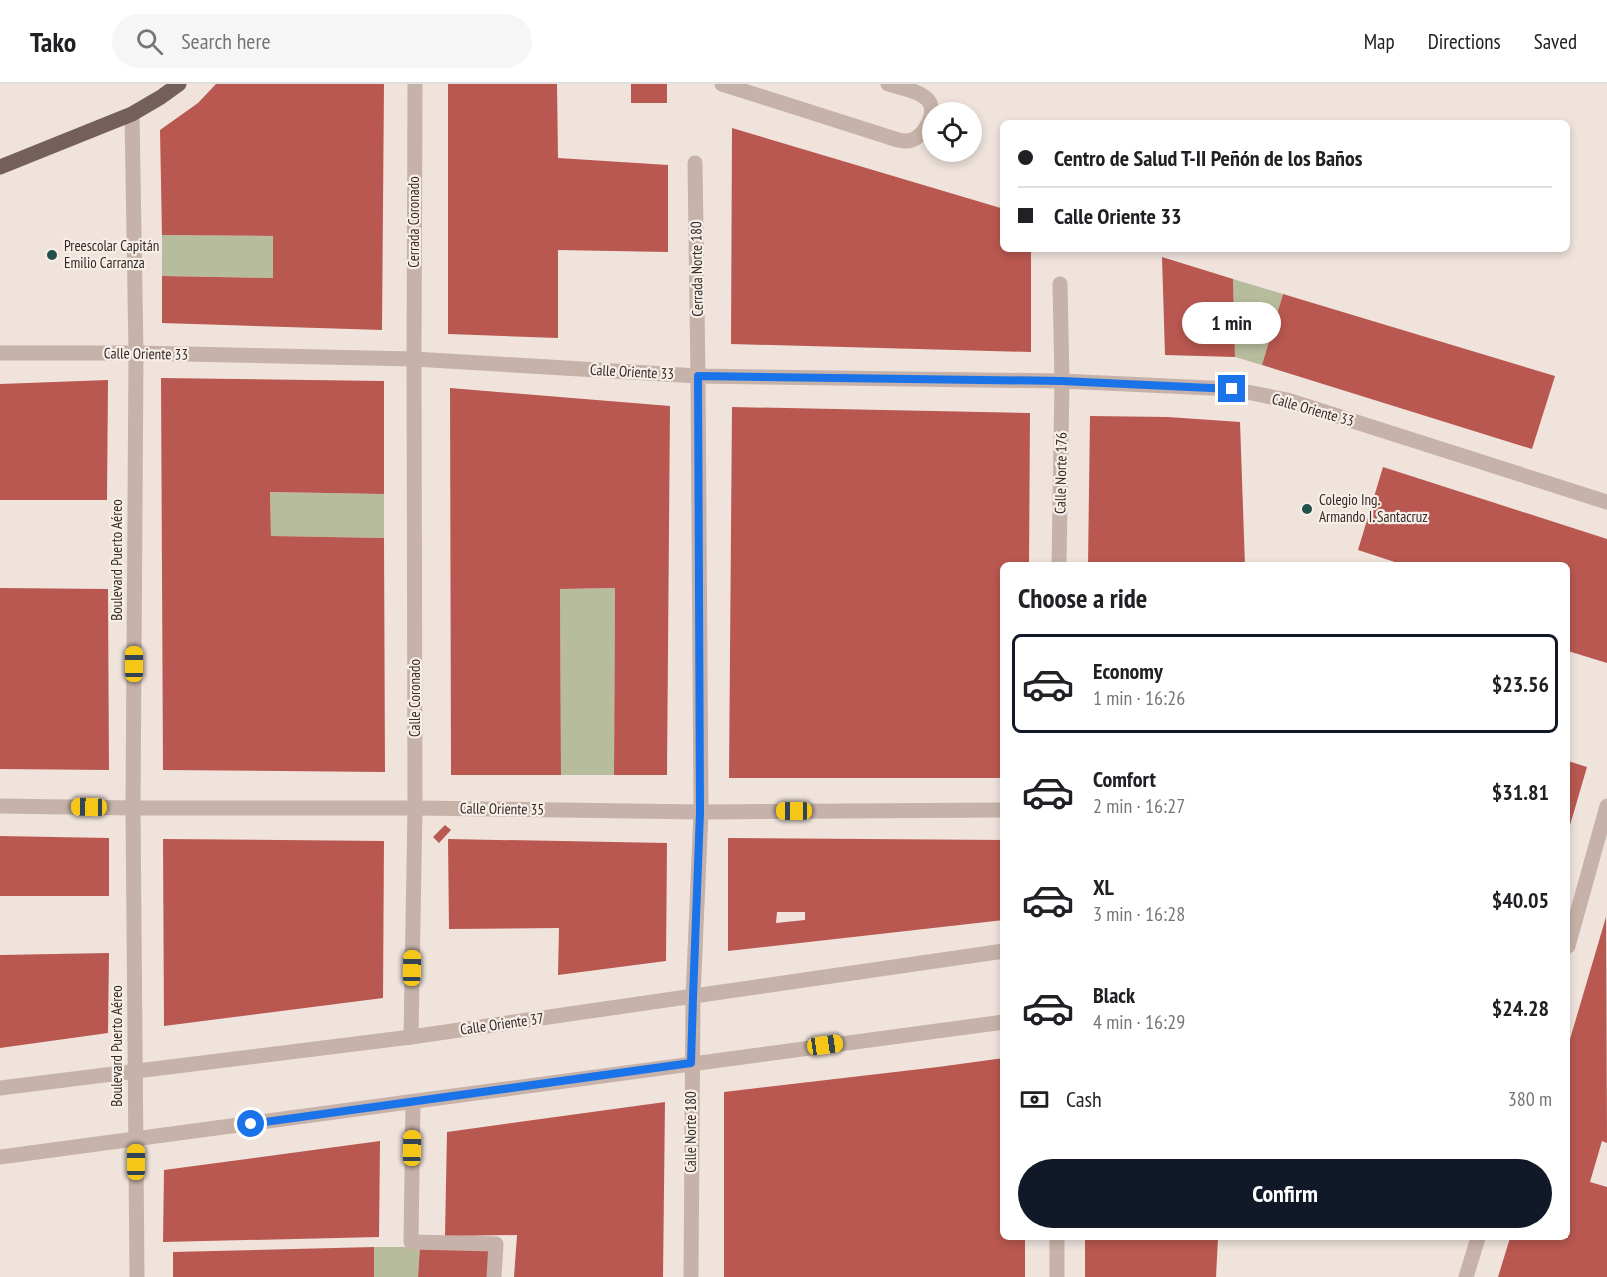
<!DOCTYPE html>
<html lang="en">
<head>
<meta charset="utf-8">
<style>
  :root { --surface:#fff; --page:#f6f6f6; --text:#202124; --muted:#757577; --line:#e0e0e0; --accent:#111827 }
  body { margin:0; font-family:"PT Sans Narrow",sans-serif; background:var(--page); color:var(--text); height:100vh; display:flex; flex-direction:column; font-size:22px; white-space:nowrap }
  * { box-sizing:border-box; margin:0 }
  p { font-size:20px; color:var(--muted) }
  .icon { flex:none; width:33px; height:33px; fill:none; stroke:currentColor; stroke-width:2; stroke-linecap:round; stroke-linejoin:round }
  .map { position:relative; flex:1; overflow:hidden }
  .drawer { position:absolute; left:1000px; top:478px; width:570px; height:678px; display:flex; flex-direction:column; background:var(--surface); border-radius:9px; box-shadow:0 3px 9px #0003 }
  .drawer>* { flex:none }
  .banner { position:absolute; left:1000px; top:36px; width:570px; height:132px; border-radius:9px; box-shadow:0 3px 9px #0003; display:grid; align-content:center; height:132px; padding:0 18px; background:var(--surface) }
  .controls { position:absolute; left:922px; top:18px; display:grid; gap:12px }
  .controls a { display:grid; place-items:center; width:60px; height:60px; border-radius:50%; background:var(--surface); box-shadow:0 3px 9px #0003; font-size:30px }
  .end { position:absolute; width:27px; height:27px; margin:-14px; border:8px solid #1a73e8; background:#fff; box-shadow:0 0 0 3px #fff }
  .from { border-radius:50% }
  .bubble { position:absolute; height:42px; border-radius:21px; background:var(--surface); box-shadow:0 3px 9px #0003; font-size:20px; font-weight:700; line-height:42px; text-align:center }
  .car { position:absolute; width:18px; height:36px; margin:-18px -9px; border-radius:8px; box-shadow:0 0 4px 2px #0007; background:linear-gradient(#f5c518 24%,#345 0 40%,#f5c518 0 76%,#345 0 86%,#f5c518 0) }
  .banner b { display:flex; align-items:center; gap:21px; height:57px; font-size:22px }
  .banner b+b { border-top:2px solid var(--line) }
  .banner i { width:15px; height:15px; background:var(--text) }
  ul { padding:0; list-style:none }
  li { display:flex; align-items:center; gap:18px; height:99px; margin:0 12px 9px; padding:0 6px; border:3px solid transparent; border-radius:9px }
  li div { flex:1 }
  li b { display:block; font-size:22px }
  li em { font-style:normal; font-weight:700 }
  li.selected { border-color:var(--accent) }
  li>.icon { width:54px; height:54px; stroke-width:1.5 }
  h2 { padding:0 18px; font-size:27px; line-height:72px }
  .pay { display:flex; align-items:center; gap:15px; height:66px; padding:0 18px; font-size:22px }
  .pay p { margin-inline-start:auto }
  .button { display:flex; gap:12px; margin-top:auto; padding:12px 18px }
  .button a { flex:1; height:69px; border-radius:36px; background:var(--accent); color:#fff; font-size:24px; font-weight:700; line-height:69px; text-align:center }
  header { display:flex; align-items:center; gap:36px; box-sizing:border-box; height:84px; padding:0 30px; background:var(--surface); border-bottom:2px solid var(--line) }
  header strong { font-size:28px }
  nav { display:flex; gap:33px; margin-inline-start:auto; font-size:21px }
  .search { width:420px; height:54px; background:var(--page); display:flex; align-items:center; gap:15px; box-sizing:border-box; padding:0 21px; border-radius:33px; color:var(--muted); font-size:22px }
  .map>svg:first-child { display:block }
  .green { fill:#b7bc9d }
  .building { fill:#b95850; fill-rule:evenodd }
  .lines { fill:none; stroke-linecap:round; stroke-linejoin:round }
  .minor { stroke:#c6b2a9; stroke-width:15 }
  .major { stroke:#745f5b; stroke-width:15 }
  .route { stroke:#1a73e8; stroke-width:8 }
  .poi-dot { fill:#22514c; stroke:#f7eee8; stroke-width:2 }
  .labels { text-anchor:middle; stroke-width:4.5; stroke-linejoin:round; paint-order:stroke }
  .street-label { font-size:15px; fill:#342a28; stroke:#f7eee8 }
  .poi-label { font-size:15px; fill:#342a28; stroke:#f7eee8; text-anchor:start }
</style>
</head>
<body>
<header>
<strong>Tako</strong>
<div class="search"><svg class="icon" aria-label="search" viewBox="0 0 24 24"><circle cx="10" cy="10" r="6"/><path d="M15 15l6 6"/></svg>Search here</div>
<nav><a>Map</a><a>Directions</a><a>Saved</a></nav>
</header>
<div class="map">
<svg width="1607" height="1193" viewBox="0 0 1607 1193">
  <rect width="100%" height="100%" fill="#efe3dc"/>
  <!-- green -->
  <g class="green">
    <path d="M162 151 273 152V194L162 192Z"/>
    <path d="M1233 195 1283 210 1262 281 1235 273Z"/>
    <path d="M270 408 384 410V454L271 452Z"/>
    <path d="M615 504 614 691H561L560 505Z"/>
    <path d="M374 1163H420L418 1193H374Z"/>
  </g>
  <!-- building -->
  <g class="building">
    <path d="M216 0H384L382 246 162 239V192L273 194V152L162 151 160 46 198 19Z"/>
    <path d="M448 0H557L558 74 668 81V168L558 166V254L448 250Z"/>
    <rect x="631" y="0" width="36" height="19"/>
    <path d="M732 44 1004 125V165H1031V268L731 260Z"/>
    <path d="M1162 173 1233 195 1235 273 1165 271Z"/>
    <path d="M1283 210 1555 292 1532 365 1262 281Z"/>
    <path d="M161 294 384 297V410L270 408 271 452 384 454 385 688 163 686Z"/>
    <path d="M108 296 107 416H0V300Z"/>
    <path d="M450 304 670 322 667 691H614L615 504 560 505 561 691H451Z"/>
    <path d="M732 323 1030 329 1029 482H1004V694H729Z"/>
    <path d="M1090 332 1168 333 1240 338 1245 482H1088Z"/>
    <path d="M1383 383 1607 455V579L1568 567V482H1407L1358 466Z"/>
    <path d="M0 504 108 505 109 686 0 685Z"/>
    <path d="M1568 677 1587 683 1568 748Z"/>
    <path d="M445 741 451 746 439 759 433 753Z"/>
    <path d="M0 752 109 754V812H0Z"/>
    <path d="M728 754 1004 756V836L728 867ZM777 828H805V836L776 839Z"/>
    <path d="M163 755 384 757 383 914 164 942Z"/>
    <path d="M448 755 667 759 666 877 558 891 559 844 449 845Z"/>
    <path d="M1606 833 1607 1059 1602 1057 1590 1098 1607 1103V1193H1498L1510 1154H1568V962Z"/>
    <path d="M109 869 108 949 0 964V871Z"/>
    <path d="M1004 974V1154H1025V1193H724V1008L938 983Z"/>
    <path d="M665 1018 663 1193H514L517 1151 445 1152 447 1048Z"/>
    <path d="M380 1057 379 1153 163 1158 164 1086Z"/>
    <path d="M1085 1154H1218L1216 1193H1085Z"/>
    <path d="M491 1162 489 1193H418L420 1163Z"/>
    <path d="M374 1163V1193H173V1168Z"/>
  </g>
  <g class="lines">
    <!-- minor -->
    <g class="minor">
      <path d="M722 0 898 56C903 57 907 58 912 56 925 51 938 28 928 16 919 6 900 4 888 0"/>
      <path d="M132 30 136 269 133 724 137 1193"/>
      <path d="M0 269H136L414 275 698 292 1062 297 1232 305 1287 316 1607 418"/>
      <path d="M1059 482 1062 297 1060 200"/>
      <path d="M0 722 133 724H415L701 728 1004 726"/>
      <path d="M1568 862 1607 722"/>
      <path d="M411 953 415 724 414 275 415 0"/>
      <path d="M0 1004 411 953 1004 867"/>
      <path d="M413 1018 411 1158 496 1160 494 1193"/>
      <path d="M0 1073 1004 938"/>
      <path d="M691 1193 693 913 701 728 698 292 695 79"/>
      <path d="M1057 1193V1154"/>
      <path d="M1466 1193 1478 1154"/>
    </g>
    <!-- major -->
    <path class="major" d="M0 83 132 30 161 13 179 0"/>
  </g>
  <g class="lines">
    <!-- route -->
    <path class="route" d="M251 1040 691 979 693 913 700 728 698 292 1062 297 1232 305"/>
  </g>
  <!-- markers -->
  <g class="poi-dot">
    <circle cx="52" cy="171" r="6"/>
    <circle cx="1307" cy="425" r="6"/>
  </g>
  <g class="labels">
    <!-- street labels -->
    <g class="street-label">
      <text transform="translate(414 138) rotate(-90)" y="5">Cerrada Coronado</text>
      <text transform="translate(697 185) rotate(-91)" y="5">Cerrada Norte 180</text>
      <text transform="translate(146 270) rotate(1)" y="5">Calle Oriente 33</text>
      <text transform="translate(632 288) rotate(3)" y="5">Calle Oriente 33</text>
      <text transform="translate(1313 326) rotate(16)" y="5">Calle Oriente 33</text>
      <text transform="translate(1061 389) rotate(-89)" y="5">Calle Norte 176</text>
      <text transform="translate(117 476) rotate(-90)" y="5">Boulevard Puerto Aéreo</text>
      <text transform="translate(415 614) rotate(-90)" y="5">Calle Coronado</text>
      <text transform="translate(502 725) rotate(1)" y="5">Calle Oriente 35</text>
      <text transform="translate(502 940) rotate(-8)" y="5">Calle Oriente 37</text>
      <text transform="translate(117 962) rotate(-90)" y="5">Boulevard Puerto Aéreo</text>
      <text transform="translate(691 1048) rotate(-90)" y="5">Calle Norte 180</text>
    </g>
    <!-- poi labels -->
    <g class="poi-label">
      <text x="64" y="167">Preescolar Capitán<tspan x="64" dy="17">Emilio Carranza</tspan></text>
      <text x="1319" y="421">Colegio Ing.<tspan x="1319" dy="17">Armando I. Santacruz</tspan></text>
    </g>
  </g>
</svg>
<div class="controls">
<a><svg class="icon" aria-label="locate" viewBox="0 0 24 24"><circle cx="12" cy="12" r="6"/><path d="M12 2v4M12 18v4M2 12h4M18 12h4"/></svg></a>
</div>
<i class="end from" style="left:251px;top:1040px"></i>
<i class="end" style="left:1232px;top:305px"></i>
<div class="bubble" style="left:1182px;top:218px;width:99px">1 min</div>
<i class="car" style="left:134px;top:580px;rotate:0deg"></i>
<i class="car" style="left:89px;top:723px;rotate:271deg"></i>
<i class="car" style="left:794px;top:727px;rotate:270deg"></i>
<i class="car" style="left:412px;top:884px;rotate:1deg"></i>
<i class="car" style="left:825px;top:961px;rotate:82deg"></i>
<i class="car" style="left:412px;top:1064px;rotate:1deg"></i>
<i class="car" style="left:136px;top:1078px;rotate:0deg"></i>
<div class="banner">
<b><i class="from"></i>Centro de Salud T-II Peñón de los Baños</b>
<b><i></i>Calle Oriente 33</b>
</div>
<section class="drawer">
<h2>Choose a ride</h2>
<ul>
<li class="selected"><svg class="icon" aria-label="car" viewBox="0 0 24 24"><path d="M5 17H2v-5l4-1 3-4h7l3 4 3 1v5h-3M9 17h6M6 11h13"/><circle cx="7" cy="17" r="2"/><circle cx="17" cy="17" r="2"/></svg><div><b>Economy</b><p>1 min · 16:26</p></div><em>$23.56</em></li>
<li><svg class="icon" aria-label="car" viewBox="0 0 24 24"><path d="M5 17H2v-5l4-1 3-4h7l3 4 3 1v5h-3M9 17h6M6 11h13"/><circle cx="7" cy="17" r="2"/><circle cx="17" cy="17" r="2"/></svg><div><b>Comfort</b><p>2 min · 16:27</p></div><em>$31.81</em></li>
<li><svg class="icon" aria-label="car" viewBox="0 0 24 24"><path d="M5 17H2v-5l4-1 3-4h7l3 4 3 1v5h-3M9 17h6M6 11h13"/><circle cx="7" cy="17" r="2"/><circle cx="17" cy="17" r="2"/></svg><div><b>XL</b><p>3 min · 16:28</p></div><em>$40.05</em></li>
<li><svg class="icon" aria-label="car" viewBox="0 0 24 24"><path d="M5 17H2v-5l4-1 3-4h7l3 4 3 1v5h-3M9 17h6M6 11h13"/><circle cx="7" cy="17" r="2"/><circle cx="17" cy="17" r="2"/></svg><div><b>Black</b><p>4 min · 16:29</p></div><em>$24.28</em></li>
</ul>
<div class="pay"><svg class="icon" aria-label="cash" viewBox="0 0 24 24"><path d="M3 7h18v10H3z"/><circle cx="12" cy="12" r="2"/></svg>Cash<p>380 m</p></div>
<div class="button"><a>Confirm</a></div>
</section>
</div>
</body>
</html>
